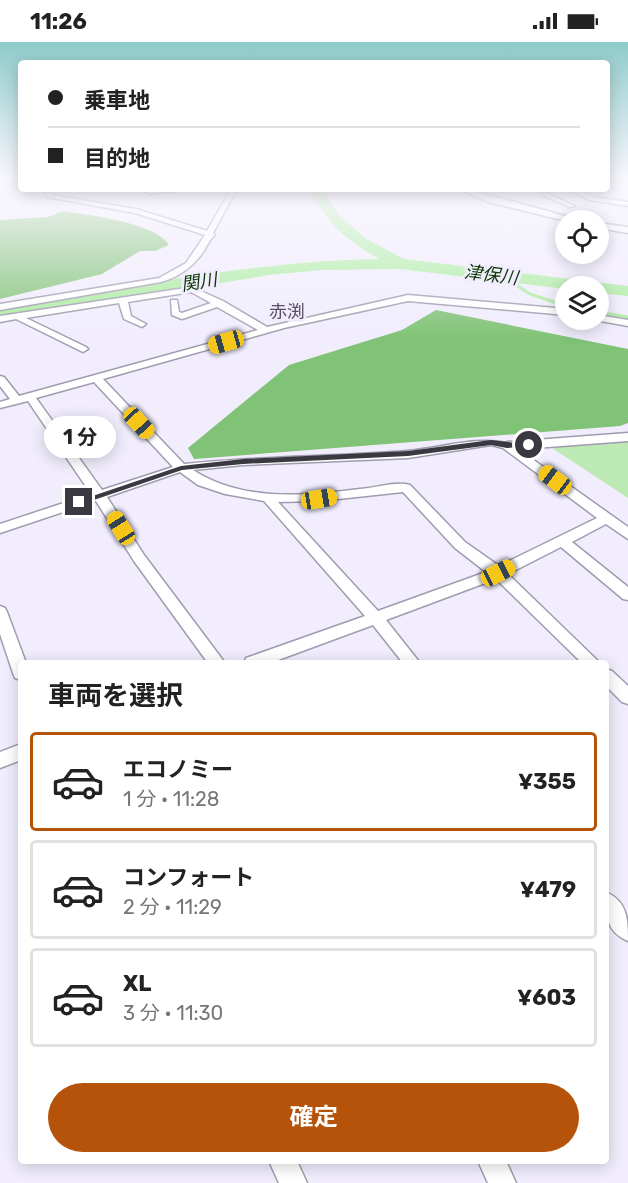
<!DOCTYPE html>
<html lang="ja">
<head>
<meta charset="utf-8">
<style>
  :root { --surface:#fff; --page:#f2f2f2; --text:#222; --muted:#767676; --line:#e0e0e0; --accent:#b45309 }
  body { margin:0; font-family:Rubik,"Noto Sans JP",sans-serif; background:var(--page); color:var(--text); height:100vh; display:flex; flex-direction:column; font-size:22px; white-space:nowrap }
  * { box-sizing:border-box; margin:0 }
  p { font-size:20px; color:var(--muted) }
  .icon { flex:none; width:33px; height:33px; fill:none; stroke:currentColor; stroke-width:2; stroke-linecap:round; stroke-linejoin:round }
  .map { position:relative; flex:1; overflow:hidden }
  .sheet { position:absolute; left:18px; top:618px; width:591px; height:504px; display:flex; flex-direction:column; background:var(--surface); border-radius:6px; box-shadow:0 3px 15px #0003 }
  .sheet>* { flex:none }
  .banner { position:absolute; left:18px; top:18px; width:592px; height:132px; border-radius:6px; box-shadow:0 3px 15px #0003; display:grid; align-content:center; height:132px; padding:0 30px; background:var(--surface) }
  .tools { position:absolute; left:555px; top:168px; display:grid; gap:12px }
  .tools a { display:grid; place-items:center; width:54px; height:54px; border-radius:50%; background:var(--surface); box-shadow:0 3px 15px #0003; font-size:30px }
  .end { position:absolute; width:27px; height:27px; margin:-14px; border:8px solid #3a3840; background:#fff; box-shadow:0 0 0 3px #fff }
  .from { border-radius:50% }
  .bubble { position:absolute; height:42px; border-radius:21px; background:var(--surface); box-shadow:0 3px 15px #0003; font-size:20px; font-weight:700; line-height:42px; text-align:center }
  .car { position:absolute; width:18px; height:36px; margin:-18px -9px; border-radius:8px; box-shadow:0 0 4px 2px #0007; background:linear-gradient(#f5c518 24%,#345 0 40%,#f5c518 0 76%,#345 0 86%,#f5c518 0) }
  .banner b { display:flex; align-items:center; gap:21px; height:57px; font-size:22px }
  .banner b+b { border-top:2px solid var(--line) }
  .banner i { width:15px; height:15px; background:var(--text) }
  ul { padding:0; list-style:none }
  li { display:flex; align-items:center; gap:18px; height:99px; margin:0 12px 9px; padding:0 18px; border:3px solid var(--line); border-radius:6px }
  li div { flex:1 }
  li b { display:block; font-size:22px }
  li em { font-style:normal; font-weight:700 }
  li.current { border-color:var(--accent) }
  li>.icon { width:54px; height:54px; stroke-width:1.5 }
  h2 { padding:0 30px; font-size:27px; line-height:72px }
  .primary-button { display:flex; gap:12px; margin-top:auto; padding:12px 30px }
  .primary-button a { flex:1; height:69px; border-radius:36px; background:var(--accent); color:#fff; font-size:24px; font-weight:700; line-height:69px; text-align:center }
  .status { display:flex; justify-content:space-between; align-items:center; height:42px; padding:0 30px; background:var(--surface); direction:ltr }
  .status svg { height:16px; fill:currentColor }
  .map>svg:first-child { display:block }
  .green { fill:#bce9b4 }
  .forest { fill:#81c376 }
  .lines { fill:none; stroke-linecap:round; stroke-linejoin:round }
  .stream { stroke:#aaed9e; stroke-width:3 }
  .river { fill:#aaed9e; fill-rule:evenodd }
  .minor-casing { stroke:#a09bae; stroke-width:3 }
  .tertiary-casing { stroke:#a09bae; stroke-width:3 }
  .minor { fill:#fff; fill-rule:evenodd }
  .tertiary { fill:#fff; fill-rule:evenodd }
  .route { fill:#3a3840 }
  .labels { text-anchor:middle; stroke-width:6; stroke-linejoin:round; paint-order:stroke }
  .far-water-label { font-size:18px; font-style:italic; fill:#0a3702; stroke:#f1edfd }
  .far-quarter-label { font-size:18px; fill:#565162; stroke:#f1edfd }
</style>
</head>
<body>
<div class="status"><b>11:26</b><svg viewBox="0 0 49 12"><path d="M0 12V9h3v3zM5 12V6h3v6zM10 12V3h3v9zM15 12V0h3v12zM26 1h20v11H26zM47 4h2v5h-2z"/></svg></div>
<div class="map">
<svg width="628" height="1141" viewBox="0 0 628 1141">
  <rect width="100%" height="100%" fill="#f1edfd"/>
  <!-- green -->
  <path class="green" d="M628 395V456L546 402Z"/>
  <!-- forest -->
  <g class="forest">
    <path d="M63 169C88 173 157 181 169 203L155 209H140L102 232 0 257V178L48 175Z"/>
    <path d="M436 268 628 307V381L620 384 194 417 188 406 289 323 402 288Z"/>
  </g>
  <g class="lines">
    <!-- stream -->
    <g class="stream">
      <path d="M502 234 530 252 566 264"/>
      <path d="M598 270 628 275"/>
    </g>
    <!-- river -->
    <path class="river" d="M308 147H322L339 173 365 196 404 217 628 244V254L598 251V244H566V247L400 227 322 228 269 233 0 278V266C126 246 252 219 379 217 343 196 330 183 308 147Z"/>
    <!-- minor casing -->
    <g class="minor-casing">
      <g id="minor">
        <path d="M11 137H21V139Z"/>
        <path d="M44 147H50L52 153 136 167 207 189 231 147H237L213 191 215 193C210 197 207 203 204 209 193 225 179 235 161 240L0 268V262L159 236 186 221 205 193 135 171 47 155Z"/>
        <path d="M163 147H190L149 152 146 150Z"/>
        <path d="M568 147H576L593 155 628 160V164L589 158Z"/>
        <path d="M542 151H546L575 164 570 165 542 153Z"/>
        <path d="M192 245 223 259 267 285 408 253 566 267V273L408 259 284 286 103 337 184 422C258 414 333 415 407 409 442 406 477 393 511 402L628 485V497L606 482 572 500 628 545V558L623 557 561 505 508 532 600 621H582L496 537 386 578 420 621H403L373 583 270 621H244L246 616 365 574 264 459 225 452 198 443 180 430 107 455 144 513 225 621H208L134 519 96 459 0 491V482L91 452 28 359 0 366V360L10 357 0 344V334L4 335 19 354 258 288 217 265 182 277 172 273 171 258H177L179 270 182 271 211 261 191 250 128 260 131 274 146 282 142 285 124 277 119 261 26 276 86 305 88 307 83 310 16 277 0 280V274ZM94 340 173 425 102 448 36 356ZM491 403 503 406 597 476 499 524 465 500 410 443C396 439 375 446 360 447 305 454 242 460 193 428L243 423 408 416ZM403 450 455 506 486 530 378 569 278 460 320 459Z"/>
        <path d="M598 273 628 278V284L595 278H598Z"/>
        <path d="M0 564 5 566 7 570 26 621H21V638L15 636 13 631 0 592Z"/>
        <path d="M606 627 612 629 628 644V662L622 660 606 644Z"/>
        <path d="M21 702V718L0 726V710Z"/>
        <path d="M606 850C628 860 628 878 628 899 605 889 606 872 606 850Z"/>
        <path d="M269 1119H297L307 1141H279Z"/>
        <path d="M478 1119H506L516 1141H488Z"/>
      </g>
    </g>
    <!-- tertiary casing -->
    <g class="tertiary-casing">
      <g id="tertiary">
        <path d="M460 147C469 147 569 174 576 178L566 179 488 160Z"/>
        <path d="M598 181 628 185V191L598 186Z"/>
        <path d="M628 391V399L507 408 500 404 507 400Z"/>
      </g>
    </g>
    <!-- minor -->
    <use href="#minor" class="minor"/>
    <!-- tertiary -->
    <use href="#tertiary" class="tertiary"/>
  </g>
  <!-- sky -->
  <linearGradient id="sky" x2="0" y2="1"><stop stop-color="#8fcbca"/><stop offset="0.46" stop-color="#f9f7fe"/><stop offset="1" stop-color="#f9f7fe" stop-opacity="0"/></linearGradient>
  <rect width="628" height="297" fill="url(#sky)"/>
  <!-- route -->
  <path class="route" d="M491 398 533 403 507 406 491 403 408 414 243 422 182 428 82 462 75 460 181 424 243 417 408 409Z"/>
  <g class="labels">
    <!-- far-water labels -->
    <g class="far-water-label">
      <text transform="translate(491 233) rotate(7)" y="6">津保川</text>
      <text transform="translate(199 240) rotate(-9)" y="6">関川</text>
    </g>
    <!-- far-quarter labels -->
    <g class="far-quarter-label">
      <text x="287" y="276">赤渕</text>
    </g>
  </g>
</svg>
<div class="tools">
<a><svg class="icon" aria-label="locate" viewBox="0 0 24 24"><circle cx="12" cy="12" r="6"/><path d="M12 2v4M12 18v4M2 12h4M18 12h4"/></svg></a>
<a><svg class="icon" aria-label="layers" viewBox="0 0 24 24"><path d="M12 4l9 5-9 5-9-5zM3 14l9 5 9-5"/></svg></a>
</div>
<i class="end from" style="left:529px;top:403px"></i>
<i class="end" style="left:79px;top:460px"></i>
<div class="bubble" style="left:44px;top:374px;width:72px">1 分</div>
<i class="car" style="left:226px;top:300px;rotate:254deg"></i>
<i class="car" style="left:139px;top:381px;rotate:137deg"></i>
<i class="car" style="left:555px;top:438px;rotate:307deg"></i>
<i class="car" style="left:319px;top:457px;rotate:81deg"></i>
<i class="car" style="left:121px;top:486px;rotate:328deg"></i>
<i class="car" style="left:498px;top:531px;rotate:63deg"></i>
<div class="banner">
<b><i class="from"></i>乗車地</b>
<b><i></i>目的地</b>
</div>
<section class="sheet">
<h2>車両を選択</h2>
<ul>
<li class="current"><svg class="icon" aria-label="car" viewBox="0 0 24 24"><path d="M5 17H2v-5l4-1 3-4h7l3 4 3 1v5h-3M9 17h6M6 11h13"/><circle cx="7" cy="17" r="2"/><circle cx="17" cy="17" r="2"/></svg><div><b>エコノミー</b><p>1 分 · 11:28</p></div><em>¥355</em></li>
<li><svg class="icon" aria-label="car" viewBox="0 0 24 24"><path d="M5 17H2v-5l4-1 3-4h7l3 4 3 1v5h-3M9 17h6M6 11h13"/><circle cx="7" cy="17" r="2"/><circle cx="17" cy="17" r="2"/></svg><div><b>コンフォート</b><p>2 分 · 11:29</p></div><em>¥479</em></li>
<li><svg class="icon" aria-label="car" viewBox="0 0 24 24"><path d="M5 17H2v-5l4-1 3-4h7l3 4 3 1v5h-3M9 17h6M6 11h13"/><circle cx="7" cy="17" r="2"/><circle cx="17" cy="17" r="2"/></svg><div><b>XL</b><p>3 分 · 11:30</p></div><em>¥603</em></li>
</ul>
<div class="primary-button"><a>確定</a></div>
</section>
</div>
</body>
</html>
